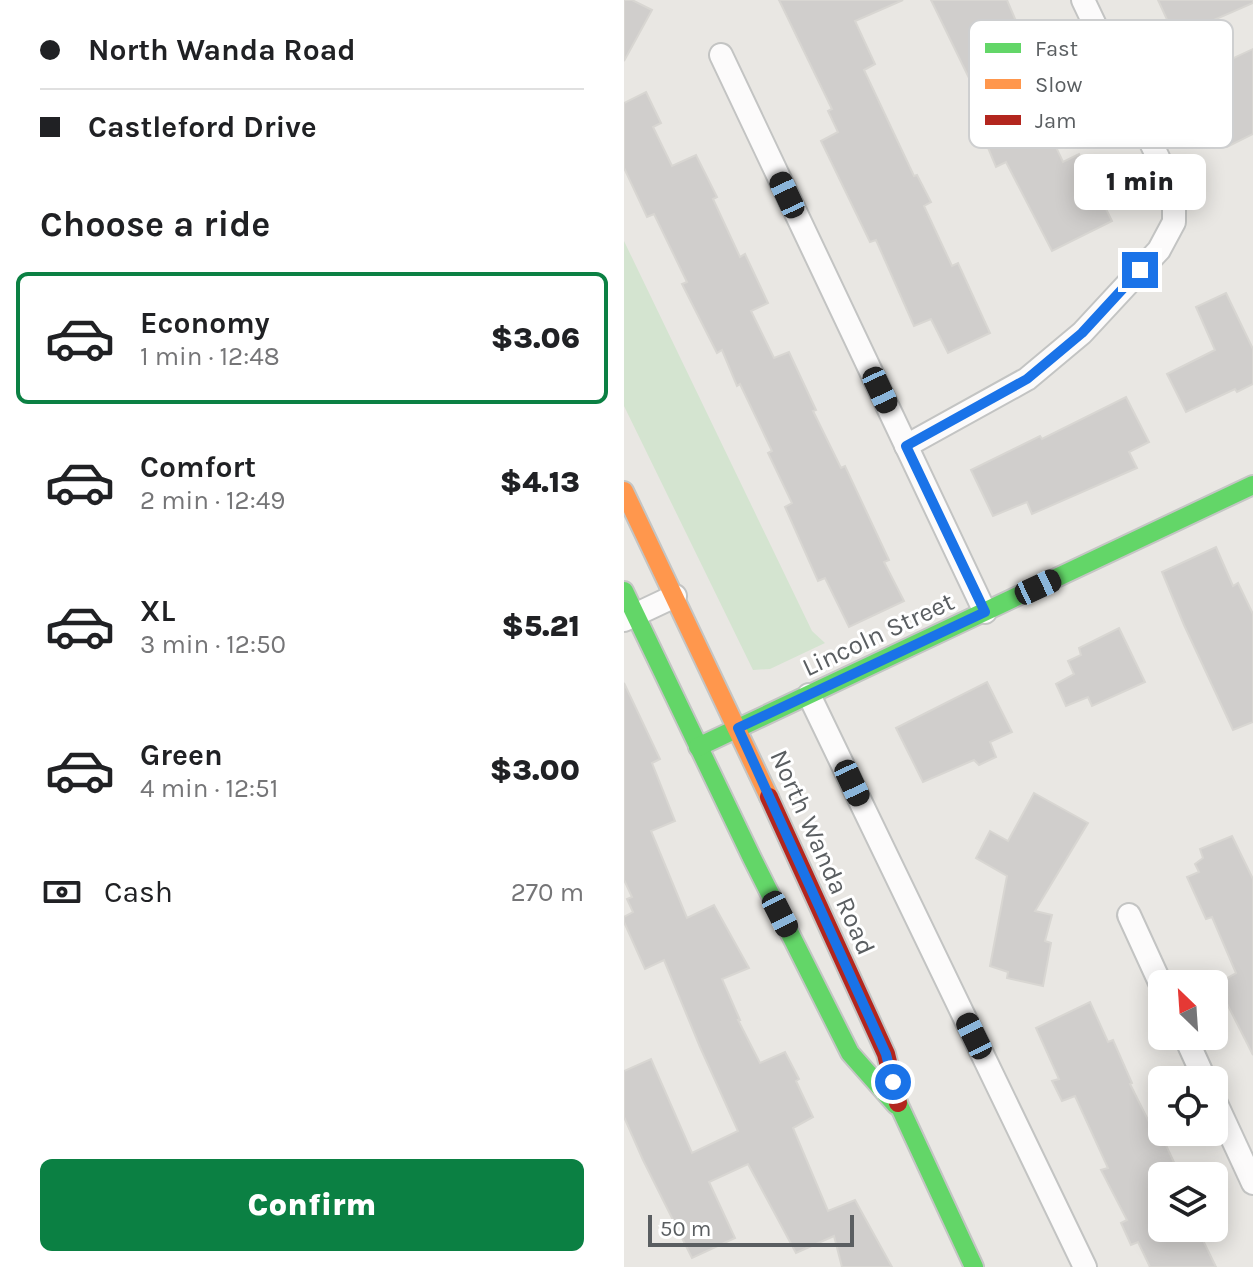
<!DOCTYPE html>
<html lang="en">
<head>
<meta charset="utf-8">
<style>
  :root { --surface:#fff; --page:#f6f6f6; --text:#202124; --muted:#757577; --line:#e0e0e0; --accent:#0b8043 }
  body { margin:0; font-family:Karla,sans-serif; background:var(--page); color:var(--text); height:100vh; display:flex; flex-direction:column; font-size:30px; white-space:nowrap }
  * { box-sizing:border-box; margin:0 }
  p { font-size:26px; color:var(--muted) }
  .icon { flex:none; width:44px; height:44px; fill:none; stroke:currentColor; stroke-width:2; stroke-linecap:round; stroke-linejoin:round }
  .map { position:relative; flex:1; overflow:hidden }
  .sheet { display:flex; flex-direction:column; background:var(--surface); width:624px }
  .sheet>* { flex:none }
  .guide { display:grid; align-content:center; height:176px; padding:0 40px; background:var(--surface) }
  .needle { width:52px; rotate:335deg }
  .buttons { position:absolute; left:524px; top:970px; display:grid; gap:16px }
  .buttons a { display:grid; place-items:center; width:80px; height:80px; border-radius:12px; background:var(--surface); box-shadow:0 4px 20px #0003; font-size:40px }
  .scale { position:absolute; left:24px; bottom:20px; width:206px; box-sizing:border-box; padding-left:8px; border:4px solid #5a5e61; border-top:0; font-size:22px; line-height:28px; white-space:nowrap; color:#5a5e61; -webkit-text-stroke:6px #fff; paint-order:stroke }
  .end { position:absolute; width:36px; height:36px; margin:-18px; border:10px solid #1a73e8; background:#fff; box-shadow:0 0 0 4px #fff }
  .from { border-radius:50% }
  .bubble { position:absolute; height:56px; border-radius:12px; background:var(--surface); box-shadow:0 4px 20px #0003; font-size:26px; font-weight:800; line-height:56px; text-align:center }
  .car { position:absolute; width:24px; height:48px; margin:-24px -12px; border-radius:10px; box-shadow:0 0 6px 2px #0007; background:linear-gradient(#222 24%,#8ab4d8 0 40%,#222 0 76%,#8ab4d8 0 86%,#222 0) }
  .guide b { display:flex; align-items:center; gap:28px; height:76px; font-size:30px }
  .guide b+b { border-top:2px solid var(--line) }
  .guide i { width:20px; height:20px; background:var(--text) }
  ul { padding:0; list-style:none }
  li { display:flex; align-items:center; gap:24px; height:132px; margin:0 16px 12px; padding:0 24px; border:4px solid transparent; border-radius:12px }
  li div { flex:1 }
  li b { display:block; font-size:30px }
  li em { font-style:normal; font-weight:800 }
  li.active { border-color:var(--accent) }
  li>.icon { width:72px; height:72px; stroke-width:1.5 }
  h2 { padding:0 40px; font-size:36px; line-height:96px }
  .pay { display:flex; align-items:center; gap:20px; height:88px; padding:0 40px; font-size:30px }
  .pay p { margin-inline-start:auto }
  .action { display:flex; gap:16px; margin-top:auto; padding:16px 40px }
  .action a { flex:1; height:92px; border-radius:12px; background:var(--accent); color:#fff; font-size:32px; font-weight:800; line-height:92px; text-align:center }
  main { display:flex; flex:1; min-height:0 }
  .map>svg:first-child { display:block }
  .green { fill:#d4e4d0 }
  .building { fill:#d0cecc; stroke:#d8d6d2; stroke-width:2 }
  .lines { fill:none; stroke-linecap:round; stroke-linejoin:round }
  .street-casing { stroke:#c3c4c3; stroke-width:26 }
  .fast-casing { stroke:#c4c5c4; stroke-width:22 }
  .slow-casing { stroke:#c4c5c4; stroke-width:22 }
  .jam-casing { stroke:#c4c5c4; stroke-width:22 }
  .street { stroke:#fcfbfb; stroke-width:22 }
  .fast { stroke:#63d668; stroke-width:18 }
  .slow { stroke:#ff974d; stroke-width:18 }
  .jam { stroke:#b3261e; stroke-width:18 }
  .route { stroke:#1a73e8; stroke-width:10 }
  .labels { text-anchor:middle; stroke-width:6; stroke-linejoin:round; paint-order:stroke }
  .street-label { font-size:26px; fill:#5a5e61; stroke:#fff }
  .key { fill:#fff; stroke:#cecfd0; stroke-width:2 }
  .key-label { font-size:22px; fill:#5a5e61 }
</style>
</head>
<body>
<main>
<section class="sheet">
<div class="guide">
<b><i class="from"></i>North Wanda Road</b>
<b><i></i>Castleford Drive</b>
</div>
<h2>Choose a ride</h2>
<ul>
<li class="active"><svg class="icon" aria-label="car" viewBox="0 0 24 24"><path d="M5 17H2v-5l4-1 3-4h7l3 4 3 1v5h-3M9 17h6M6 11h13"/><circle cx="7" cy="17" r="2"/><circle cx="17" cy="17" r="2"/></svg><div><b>Economy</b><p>1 min · 12:48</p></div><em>$3.06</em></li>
<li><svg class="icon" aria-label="car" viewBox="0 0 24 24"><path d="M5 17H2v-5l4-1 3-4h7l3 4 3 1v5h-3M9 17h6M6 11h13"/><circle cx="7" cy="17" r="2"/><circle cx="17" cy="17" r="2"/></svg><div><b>Comfort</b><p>2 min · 12:49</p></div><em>$4.13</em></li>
<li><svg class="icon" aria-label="car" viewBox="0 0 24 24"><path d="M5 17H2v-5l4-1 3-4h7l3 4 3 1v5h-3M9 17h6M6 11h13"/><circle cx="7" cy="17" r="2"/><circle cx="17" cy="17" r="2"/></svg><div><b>XL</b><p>3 min · 12:50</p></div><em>$5.21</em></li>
<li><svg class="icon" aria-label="car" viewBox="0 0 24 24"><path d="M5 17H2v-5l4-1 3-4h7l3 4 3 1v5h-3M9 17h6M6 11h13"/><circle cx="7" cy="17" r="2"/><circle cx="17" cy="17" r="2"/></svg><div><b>Green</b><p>4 min · 12:51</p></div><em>$3.00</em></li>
</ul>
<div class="pay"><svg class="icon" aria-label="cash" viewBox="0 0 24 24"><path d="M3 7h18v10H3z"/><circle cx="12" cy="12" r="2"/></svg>Cash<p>270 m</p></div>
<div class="action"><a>Confirm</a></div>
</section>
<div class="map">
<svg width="629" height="1267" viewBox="0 0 629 1267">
  <rect width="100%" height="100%" fill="#e9e7e3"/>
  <!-- green -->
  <path class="green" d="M0 241 188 631 201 643 146 669 129 670 0 406Z"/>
  <!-- building -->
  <g class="building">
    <path d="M0 0H8L28 10 0 61Z"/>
    <path d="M155 0H279L231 21 251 64 240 70 290 176 293 175 307 202 300 206 328 266 334 263 366 333 324 353 307 319 290 326 252 240 246 242 197 141 214 132 204 111 208 109Z"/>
    <path d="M307 0H383L403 47 432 103 415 111 439 162 455 154 488 221 428 251 382 162 372 167 362 143 379 135 349 75 345 78Z"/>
    <path d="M534 0H629V3L551 37Z"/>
    <path d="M629 49V134L603 147 578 98 595 89 586 69Z"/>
    <path d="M22 92 37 123 29 127 48 166 72 155 93 197 89 199 116 257 121 254 144 303 127 311 150 358 165 352 192 410 189 411 217 468 221 466 265 560 260 562 280 601 225 627 201 578 194 581 161 507 168 503 144 453 148 451 116 384 113 386 98 350 93 353 58 284 63 282 30 214 23 217 0 168V103Z"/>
    <path d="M602 293 629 349V384L613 392 611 389 562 412 543 374 591 350 572 307Z"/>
    <path d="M502 397 525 442 505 452 513 468 408 514 403 502 369 516 347 470 416 436 418 439Z"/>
    <path d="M592 547 609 586 614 583 629 614V722L609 730 560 625 538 572Z"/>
    <path d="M495 628 521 682 468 706 464 697 442 706 432 684 450 674 444 661 457 655 455 648Z"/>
    <path d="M363 682 388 732 366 742 372 757 355 765 350 760 299 782 272 728Z"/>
    <path d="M0 683 36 759 28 763 51 821 27 831 63 918 90 905 125 968 98 979 116 1020H114L136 1063 161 1052 175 1079 172 1081 189 1117 169 1128 204 1211 231 1200 268 1267H218L210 1236 172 1253 124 1164 85 1182 111 1238 68 1258 19 1160 0 1117V1071L27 1059 68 1153 114 1131 76 1047 40 960 21 969 0 922V917L9 912 3 899 8 897 0 880Z"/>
    <path d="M410 793 464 823 411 911 428 915 421 941 427 943 419 986 383 978 384 972 366 966 383 876 352 858 366 831 384 841Z"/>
    <path d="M608 836 629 879V1055L593 984 612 973 588 917 582 919 563 877 575 872 571 864 579 858 576 849Z"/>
    <path d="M466 1002 484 1042 489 1040 508 1083 506 1084 530 1132 535 1130 554 1171 538 1176V1228H573L592 1267H526L514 1242 507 1245 497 1223 503 1220 477 1170 484 1168 451 1096 438 1101 428 1081 435 1079 412 1028Z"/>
  </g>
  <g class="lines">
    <!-- street casing -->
    <g class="street-casing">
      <g id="street">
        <path d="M97 55 361 612"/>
        <path d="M282 446 403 379 458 333 535 250 550 222V191L459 0"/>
        <path d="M0 620 51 596"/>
        <path d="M185 695 461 1267"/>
        <path d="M505 915 538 987"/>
        <path d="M561 1036 581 1080"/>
        <path d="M590 1099 629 1183"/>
      </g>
    </g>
    <!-- fast casing -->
    <g class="fast-casing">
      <g id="fast">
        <path d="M0 591 128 858 226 1053 272 1105"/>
        <path d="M74 747 629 485"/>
        <path d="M274 1103 350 1267"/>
      </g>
    </g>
    <!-- slow casing -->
    <g class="slow-casing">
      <path id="slow" d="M0 491 145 797"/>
    </g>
    <!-- jam casing -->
    <g class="jam-casing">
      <path id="jam" d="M145 797 262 1054 274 1103"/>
    </g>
    <!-- street -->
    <use href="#street" class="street"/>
    <!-- fast -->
    <use href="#fast" class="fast"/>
    <!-- slow -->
    <use href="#slow" class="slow"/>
    <!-- jam -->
    <use href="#jam" class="jam"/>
  </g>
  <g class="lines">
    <!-- route -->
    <path class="route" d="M269 1082 262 1054 114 728 361 612 282 446 403 379 458 333 516 270"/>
  </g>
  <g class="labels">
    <!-- street labels -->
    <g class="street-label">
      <text transform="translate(254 634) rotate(-25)" y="9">Lincoln Street</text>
      <text transform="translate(199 852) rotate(66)" y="9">North Wanda Road</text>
    </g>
  </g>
  <!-- legend -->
  <rect x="345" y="20" width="264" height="128" rx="12" class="key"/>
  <rect x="361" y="43" width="36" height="10" fill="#63d668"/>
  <rect x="361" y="79" width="36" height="10" fill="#ff974d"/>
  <rect x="361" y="115" width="36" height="10" fill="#b3261e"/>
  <g class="key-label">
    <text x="411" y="56">Fast</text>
    <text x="411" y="92">Slow</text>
    <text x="411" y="128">Jam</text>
  </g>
</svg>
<div class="buttons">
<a><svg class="needle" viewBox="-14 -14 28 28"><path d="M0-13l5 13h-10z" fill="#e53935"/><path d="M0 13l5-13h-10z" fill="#757577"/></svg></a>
<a><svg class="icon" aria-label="locate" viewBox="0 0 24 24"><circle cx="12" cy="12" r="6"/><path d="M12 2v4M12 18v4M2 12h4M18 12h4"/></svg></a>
<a><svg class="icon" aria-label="layers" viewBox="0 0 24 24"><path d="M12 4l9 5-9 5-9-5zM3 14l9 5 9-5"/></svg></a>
</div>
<div class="scale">50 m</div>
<i class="end from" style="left:269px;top:1082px"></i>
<i class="end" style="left:516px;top:270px"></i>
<div class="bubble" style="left:450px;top:154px;width:132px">1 min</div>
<i class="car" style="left:163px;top:195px;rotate:335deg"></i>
<i class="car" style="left:256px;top:390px;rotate:155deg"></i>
<i class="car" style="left:414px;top:587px;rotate:65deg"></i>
<i class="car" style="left:228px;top:783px;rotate:155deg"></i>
<i class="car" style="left:156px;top:914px;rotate:153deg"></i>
<i class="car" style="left:350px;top:1036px;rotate:334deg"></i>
</div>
</main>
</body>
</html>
